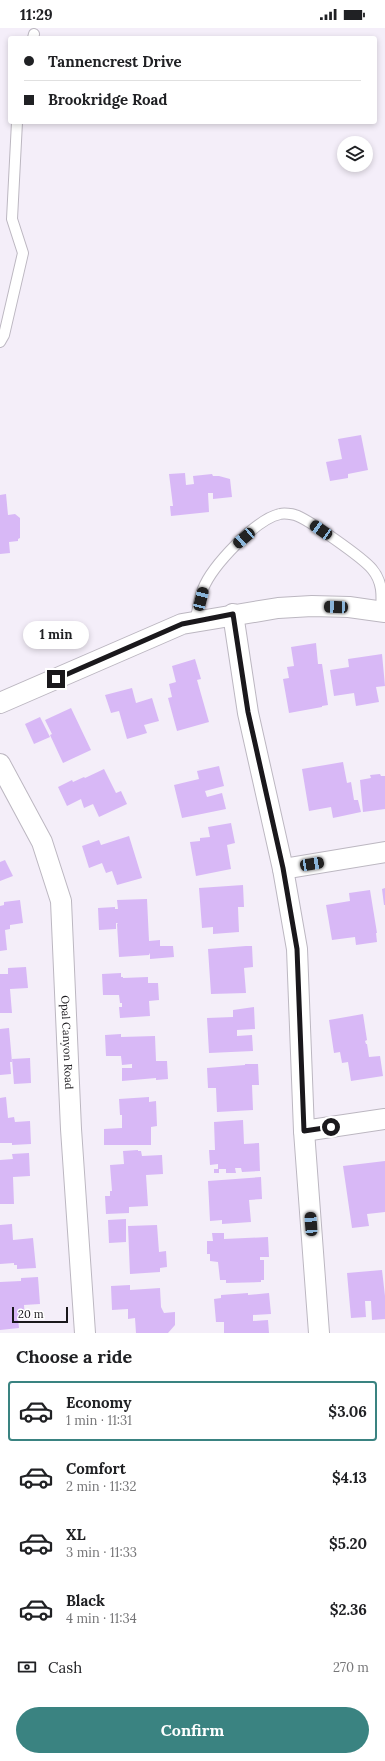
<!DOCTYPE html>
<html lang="en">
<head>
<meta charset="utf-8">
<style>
  :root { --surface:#fff; --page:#f6f6f6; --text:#202124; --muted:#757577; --line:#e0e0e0; --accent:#3a8381 }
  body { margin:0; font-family:Lora,serif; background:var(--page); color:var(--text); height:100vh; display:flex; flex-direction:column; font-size:15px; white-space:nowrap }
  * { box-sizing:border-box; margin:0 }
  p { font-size:13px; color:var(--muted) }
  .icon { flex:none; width:22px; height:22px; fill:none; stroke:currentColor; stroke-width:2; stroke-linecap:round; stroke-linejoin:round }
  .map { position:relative; height:1305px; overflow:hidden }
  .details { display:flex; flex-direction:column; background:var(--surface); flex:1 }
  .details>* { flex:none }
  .top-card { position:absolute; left:8px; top:8px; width:369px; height:88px; border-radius:4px; box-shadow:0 2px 6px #0003; display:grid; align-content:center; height:88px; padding:0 16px; background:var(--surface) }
  .buttons { position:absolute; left:337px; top:108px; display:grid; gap:8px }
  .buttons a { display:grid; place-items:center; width:36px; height:36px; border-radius:50%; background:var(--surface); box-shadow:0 2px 6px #0003; font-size:20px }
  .scale { position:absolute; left:12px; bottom:10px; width:56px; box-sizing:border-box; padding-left:4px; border:2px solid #1a181c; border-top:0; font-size:11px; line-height:14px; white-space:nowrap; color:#1a181c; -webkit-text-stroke:3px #fff; paint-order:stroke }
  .end { position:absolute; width:18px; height:18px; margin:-9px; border:5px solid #1a181c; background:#fff; box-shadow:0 0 0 2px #fff }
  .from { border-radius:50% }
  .bubble { position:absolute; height:28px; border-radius:14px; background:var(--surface); box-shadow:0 2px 6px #0003; font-size:13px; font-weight:700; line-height:28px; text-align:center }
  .car { position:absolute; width:12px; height:24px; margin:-12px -6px; border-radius:5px; box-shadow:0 0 3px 1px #0007; background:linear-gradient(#222 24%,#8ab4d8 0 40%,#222 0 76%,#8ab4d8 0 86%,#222 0) }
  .top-card b { display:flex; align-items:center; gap:14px; height:38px; font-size:15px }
  .top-card b+b { border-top:1px solid var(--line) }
  .top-card i { width:10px; height:10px; background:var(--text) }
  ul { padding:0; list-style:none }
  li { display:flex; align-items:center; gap:12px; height:60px; margin:0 8px 6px; padding:0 8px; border:2px solid transparent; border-radius:4px }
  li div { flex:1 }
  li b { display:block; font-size:15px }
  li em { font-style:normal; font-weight:700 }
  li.active { border-color:var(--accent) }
  li>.icon { width:36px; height:36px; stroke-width:1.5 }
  h2 { padding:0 16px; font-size:18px; line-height:48px }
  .pay { display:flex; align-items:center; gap:10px; height:44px; padding:0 16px; font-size:15px }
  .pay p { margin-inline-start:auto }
  .action { display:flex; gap:8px; margin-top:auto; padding:8px 16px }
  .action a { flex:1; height:46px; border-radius:24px; background:var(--accent); color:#fff; font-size:16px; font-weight:700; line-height:46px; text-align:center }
  .status { display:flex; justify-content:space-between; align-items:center; height:28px; padding:0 20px; background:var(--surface); direction:ltr }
  .status svg { height:11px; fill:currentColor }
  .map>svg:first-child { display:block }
  .building { fill:#d8b8f6 }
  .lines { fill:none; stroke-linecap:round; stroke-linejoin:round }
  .service-casing { stroke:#bcb7c1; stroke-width:12 }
  .minor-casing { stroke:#bcb7c1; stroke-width:22 }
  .service { stroke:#fff; stroke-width:10 }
  .minor { stroke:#fff; stroke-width:20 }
  .route { stroke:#1a181c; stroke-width:5 }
  .labels { text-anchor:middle; stroke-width:3.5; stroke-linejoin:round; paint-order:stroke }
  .street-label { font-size:11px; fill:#1a181c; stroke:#fff }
</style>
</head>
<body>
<div class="status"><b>11:29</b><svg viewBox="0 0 49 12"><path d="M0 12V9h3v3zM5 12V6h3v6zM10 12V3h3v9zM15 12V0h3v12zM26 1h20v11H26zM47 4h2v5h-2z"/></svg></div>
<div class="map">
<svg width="385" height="1305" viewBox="0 0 385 1305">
  <rect width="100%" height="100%" fill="#f4eef9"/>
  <!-- building -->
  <g class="building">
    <path d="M361 407 368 442 348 446V450L330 453 326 434 342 431 338 411Z"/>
    <path d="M185 445 186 457 194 456 193 448 212 446 213 448H219L230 451 232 469 213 471V465H208L209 484 171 488 170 478H173L169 446Z"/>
    <path d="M6 466 8 487 15 486 20 490V510L18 511V513L9 514 10 525 0 526V467Z"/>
    <path d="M316 615 318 636H322L328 677 322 678V679L289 685 283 651 289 650 287 639 294 638 291 619Z"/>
    <path d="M382 626 385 658 376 659 379 674 356 678 354 665 334 668 330 642 349 639 348 631Z"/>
    <path d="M195 631 201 651 197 652 209 694 177 703 168 670 172 669 169 656 176 654 172 638Z"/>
    <path d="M132 660 136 675 152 670 159 693 144 697 147 705 127 711 119 683 111 685 105 667Z"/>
    <path d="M71 680 91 722 63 735 50 707 52 706 45 692Z"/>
    <path d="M40 689 50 709 34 716 25 696Z"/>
    <path d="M343 734 347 755 351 754 354 772H358L361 784 333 790 331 779 309 783 302 741Z"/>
    <path d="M219 738 224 758 205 763 207 769 222 765 226 781 182 790 174 757 199 751 197 743Z"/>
    <path d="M104 741 116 765 121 763 127 776 99 789 93 776 84 780 81 771 67 778 58 759 72 752 73 754 84 749 85 750Z"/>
    <path d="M380 746 381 748H385V781L363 784 360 752 371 750 370 747Z"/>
    <path d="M231 795 235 815 227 817 231 841 196 848 190 814 200 813V810L210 809 208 799Z"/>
    <path d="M129 808 142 850 117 857 112 843 106 845 102 835 89 840 82 818 99 812 101 817Z"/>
    <path d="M5 832 13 848 0 853V834Z"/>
    <path d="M243 857 244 879H238L239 904 213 906V899L202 900 199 860Z"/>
    <path d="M385 860V877H384L382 861Z"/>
    <path d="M370 862 377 905H376L377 914 356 917 355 909 332 912 326 877 350 873 349 865Z"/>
    <path d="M147 871 149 913 160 912V918H173L174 929 150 931V925L149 927 119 929 117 896 118 895H116V901L99 902 98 880 115 879V881H118L117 872Z"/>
    <path d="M20 872 23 895 10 897V901L5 902 7 922 0 923V878L4 877V874Z"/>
    <path d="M246 918H252L253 939 244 940 246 965 211 966 208 921Z"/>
    <path d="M26 939 28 960 10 961 12 985H0V946H8V940Z"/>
    <path d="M121 945V949H123V950L148 949V955H158L159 972 149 973 150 988 120 990 119 979H122V975H120L119 967H103L102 946Z"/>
    <path d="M254 979 255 1001 237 1002V1008L252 1007 253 1023 209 1025 207 990 233 989V982Z"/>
    <path d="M363 986 367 1012 365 1013 366 1016H367L369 1029 380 1028 383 1048 351 1053 348 1034 342 1035 340 1024 334 1025 329 992Z"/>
    <path d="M9 1000 12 1034H10L11 1046 0 1047V1001Z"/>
    <path d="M121 1006V1009L155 1008 156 1033H167L168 1051 156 1052V1050L122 1053V1040H132V1036L122 1037 121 1028H106L105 1007Z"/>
    <path d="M30 1030 31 1055 14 1056 12 1031Z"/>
    <path d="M245 1036H258L259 1057H252L253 1082 217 1084 216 1060H208L207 1040 245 1037Z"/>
    <path d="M6 1069 8 1090 14 1089 15 1094 30 1093 31 1116 12 1117V1115H0V1070Z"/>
    <path d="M149 1069V1074L156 1073 157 1098 151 1099V1117H104V1101L122 1100V1087H120L119 1071Z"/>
    <path d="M243 1092 244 1116 259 1115 260 1143 242 1144 241 1140H235L236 1145H226V1141H219V1145H214V1141H218V1136L210 1137 209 1122H215L214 1094Z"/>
    <path d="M138 1122V1123H141L142 1128 162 1127 163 1146 146 1147 148 1178 129 1179V1185L106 1186 105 1168H110V1163H112L110 1137 124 1136 123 1123Z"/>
    <path d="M29 1125 30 1148 13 1149 14 1176H0V1132L13 1131 12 1126Z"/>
    <path d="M385 1133V1184L367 1186 369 1198 352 1200 343 1138Z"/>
    <path d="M261 1149 262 1171 249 1172 251 1194 222 1196V1192L210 1193 208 1153Z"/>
    <path d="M126 1191V1214L109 1215 108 1192Z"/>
    <path d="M12 1196 13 1212 33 1210 36 1240 17 1241V1237H14V1235L0 1236V1197Z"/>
    <path d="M157 1197 159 1224 166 1223 167 1239 160 1240V1244L130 1246 128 1198Z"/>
    <path d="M212 1205H224V1211L268 1209 269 1229H260V1232H264V1252H261V1254L226 1255V1252H220L218 1234 210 1233V1226H207V1213H213Z"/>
    <path d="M382 1242 385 1268V1291L372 1292 371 1273H365L366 1289 351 1290 347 1245Z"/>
    <path d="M38 1249 40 1276 24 1277 25 1291H18L19 1300 0 1302V1254L21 1253V1250Z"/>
    <path d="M130 1257V1262L160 1260 161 1279 164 1285 175 1284V1297L168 1305H136L135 1290 128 1291V1281L112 1282 111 1258Z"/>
    <path d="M248 1265V1267L269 1265 271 1286 253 1287V1293L268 1292 269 1305H224V1294H216L214 1271 221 1270V1267Z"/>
  </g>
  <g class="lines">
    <!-- service casing -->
    <g class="service-casing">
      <g id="service">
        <path d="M33 10 34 6"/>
        <path d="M0 314 4 307 23 225 12 191 17 94"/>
        <path d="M195 593C198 583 199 571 203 561 212 538 256 491 280 486 284 485 292 486 295 487 308 491 363 530 372 541 383 554 382 568 381 584"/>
      </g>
    </g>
    <!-- minor casing -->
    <g class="minor-casing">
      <g id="minor">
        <path d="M233 586 248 685 283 841 297 921 304 1103 319 1305"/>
        <path d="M0 675 182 596 278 580 312 578 349 579 385 584"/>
        <path id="s1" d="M0 736 42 814 61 873 71 1101 85 1305"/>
        <path d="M283 841 385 824"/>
        <path d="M304 1103 385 1091"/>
      </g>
    </g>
    <!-- service -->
    <use href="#service" class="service"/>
    <!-- minor -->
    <use href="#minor" class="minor"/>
  </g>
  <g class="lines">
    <!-- route -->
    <path class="route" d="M56 651 182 596 233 586 248 684 283 840 297 921 304 1103 331 1099"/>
  </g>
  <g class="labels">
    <!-- street labels -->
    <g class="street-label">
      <text dy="4" stroke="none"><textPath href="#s1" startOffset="292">Opal Canyon Road</textPath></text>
    </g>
  </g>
</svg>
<div class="buttons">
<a><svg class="icon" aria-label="layers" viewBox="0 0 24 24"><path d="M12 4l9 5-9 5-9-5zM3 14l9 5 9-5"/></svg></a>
</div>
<div class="scale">20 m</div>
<i class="end from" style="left:331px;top:1099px"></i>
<i class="end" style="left:56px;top:651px"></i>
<div class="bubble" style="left:23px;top:593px;width:66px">1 min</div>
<i class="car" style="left:321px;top:502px;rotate:304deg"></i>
<i class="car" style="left:244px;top:510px;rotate:229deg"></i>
<i class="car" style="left:201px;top:571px;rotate:14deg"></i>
<i class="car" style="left:336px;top:579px;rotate:272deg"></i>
<i class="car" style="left:312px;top:836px;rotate:81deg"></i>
<i class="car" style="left:311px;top:1196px;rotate:356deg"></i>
<div class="top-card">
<b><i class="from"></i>Tannencrest Drive</b>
<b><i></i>Brookridge Road</b>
</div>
</div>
<section class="details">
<h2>Choose a ride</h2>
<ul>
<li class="active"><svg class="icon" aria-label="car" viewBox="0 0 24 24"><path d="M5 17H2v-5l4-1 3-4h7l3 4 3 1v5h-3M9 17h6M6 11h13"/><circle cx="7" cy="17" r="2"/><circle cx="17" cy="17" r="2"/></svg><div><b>Economy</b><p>1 min · 11:31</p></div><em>$3.06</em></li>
<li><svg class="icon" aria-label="car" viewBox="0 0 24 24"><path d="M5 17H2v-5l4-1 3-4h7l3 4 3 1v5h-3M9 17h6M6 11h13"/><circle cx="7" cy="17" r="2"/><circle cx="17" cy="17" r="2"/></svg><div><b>Comfort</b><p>2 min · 11:32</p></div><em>$4.13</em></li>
<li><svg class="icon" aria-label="car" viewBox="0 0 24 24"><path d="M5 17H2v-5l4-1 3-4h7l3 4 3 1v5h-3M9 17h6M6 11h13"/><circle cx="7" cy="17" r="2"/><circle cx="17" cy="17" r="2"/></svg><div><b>XL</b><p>3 min · 11:33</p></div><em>$5.20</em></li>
<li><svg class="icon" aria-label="car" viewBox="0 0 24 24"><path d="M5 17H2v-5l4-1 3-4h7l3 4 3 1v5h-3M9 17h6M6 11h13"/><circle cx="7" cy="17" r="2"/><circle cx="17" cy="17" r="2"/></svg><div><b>Black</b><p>4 min · 11:34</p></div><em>$2.36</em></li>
</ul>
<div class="pay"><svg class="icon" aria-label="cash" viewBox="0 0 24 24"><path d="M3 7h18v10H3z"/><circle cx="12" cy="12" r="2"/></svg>Cash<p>270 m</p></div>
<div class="action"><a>Confirm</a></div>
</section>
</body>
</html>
